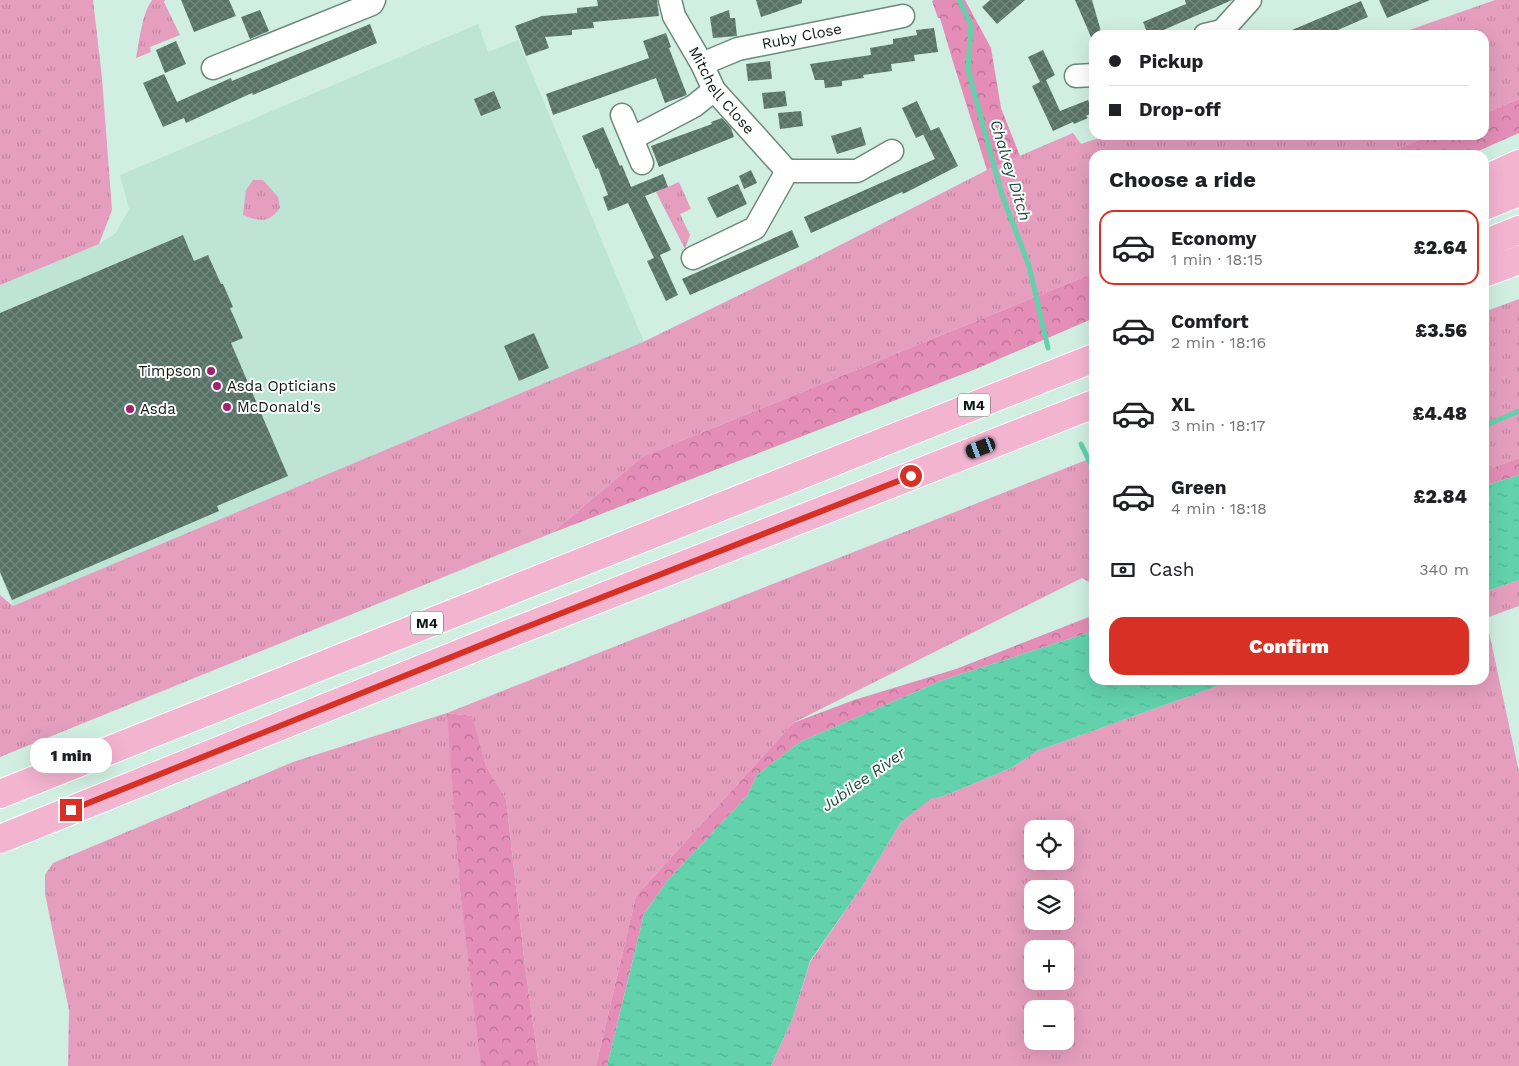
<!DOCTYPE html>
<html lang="en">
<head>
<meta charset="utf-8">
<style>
  :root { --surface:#fff; --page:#f6f6f6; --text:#202124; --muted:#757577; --line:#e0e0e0; --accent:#d93025 }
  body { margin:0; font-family:"Work Sans",sans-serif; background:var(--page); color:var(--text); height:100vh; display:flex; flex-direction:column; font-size:19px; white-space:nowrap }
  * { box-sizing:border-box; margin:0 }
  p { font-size:16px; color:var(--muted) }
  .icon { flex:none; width:28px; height:28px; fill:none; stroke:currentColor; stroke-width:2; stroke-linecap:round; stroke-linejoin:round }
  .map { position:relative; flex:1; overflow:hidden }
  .drawer { position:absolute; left:1089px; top:150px; width:400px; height:535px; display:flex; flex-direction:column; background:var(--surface); border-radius:15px; box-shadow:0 5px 20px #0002 }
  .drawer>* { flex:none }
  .banner { position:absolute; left:1089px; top:30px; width:400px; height:110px; border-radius:15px; box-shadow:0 5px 20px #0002; display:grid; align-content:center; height:110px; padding:0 20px; background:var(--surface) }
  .fabs { position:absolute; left:1024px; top:820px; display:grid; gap:10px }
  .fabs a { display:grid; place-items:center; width:50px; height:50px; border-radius:10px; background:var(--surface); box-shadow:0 5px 20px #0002; font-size:25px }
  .end { position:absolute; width:22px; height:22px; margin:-11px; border:6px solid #d93025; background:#fff; box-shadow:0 0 0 2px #fff }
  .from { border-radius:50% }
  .bubble { position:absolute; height:35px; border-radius:15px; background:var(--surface); box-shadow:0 5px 20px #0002; font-size:16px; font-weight:800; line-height:35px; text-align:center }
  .car { position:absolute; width:15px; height:30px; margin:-15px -8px; border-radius:6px; box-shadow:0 0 4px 1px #0007; background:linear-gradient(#222 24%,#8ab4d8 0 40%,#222 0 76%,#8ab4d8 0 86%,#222 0) }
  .banner b { display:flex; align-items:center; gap:18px; height:48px; font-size:19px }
  .banner b+b { border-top:1px solid var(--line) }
  .banner i { width:12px; height:12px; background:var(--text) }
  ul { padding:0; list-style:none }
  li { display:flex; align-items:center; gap:15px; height:75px; margin:0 10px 8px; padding:0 10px; border:2px solid transparent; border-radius:15px }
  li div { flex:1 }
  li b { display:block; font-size:19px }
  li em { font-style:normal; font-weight:800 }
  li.on { border-color:var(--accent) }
  li>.icon { width:45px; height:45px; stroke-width:1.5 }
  h2 { padding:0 20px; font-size:22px; line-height:60px }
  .pay { display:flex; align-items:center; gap:12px; height:55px; padding:0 20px; font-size:19px }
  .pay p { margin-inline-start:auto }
  .primary-button { display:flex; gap:10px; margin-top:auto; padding:10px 20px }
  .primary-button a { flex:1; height:58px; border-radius:15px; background:var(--accent); color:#fff; font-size:20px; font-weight:800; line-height:58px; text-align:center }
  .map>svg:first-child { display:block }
  .built { fill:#bde4d5 }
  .grass { fill:url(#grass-tufts); fill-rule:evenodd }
  .forest { fill:url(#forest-crowns) }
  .water { fill:url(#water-ripples) }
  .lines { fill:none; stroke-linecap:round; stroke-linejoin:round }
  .stream { stroke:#62d1ac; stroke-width:5 }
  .building { fill:url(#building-cross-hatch) }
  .minor-casing { stroke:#6d887d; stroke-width:25 }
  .highway-casing { stroke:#fff; stroke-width:30 }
  .minor { stroke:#fff; stroke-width:22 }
  .highway { stroke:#f3b4d0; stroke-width:28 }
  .route { stroke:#d93025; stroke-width:6 }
  .poi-dot { fill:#a4206d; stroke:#fff; stroke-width:2 }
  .labels { text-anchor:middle; stroke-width:4; stroke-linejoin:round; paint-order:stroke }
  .shield { fill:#fff; stroke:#565d5a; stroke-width:1 }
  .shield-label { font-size:14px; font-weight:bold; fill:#0d1814 }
  .street-label { font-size:15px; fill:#0d1814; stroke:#fff }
  .poi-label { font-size:15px; fill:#0d1814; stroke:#fff; text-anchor:start }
  .water-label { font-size:16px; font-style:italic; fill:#1d4c3d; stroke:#fff }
</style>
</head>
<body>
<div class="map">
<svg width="1519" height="1066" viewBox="0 0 1519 1066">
  <defs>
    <pattern id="grass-tufts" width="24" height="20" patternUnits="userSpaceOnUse" patternTransform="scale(1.25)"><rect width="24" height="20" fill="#e59ebe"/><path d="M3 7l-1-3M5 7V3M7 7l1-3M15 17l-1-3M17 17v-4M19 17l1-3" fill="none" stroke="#c387a2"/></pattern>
    <pattern id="forest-crowns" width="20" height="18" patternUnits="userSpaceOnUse" patternTransform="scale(1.25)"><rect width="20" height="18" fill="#e48db6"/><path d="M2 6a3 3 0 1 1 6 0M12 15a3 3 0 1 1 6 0" fill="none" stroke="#b77293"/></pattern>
    <pattern id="water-ripples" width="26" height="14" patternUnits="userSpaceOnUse" patternTransform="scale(1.25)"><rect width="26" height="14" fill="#62d1ac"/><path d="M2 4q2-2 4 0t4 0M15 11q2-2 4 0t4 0" fill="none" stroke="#54b393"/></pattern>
    <pattern id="building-cross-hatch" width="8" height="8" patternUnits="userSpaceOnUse" patternTransform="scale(1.25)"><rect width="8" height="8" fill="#567166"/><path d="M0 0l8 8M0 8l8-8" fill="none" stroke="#73877f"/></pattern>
  </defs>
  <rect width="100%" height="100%" fill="#d0efe2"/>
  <!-- built -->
  <path class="built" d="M478 24 488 52 518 40 644 342 13 606 0 574V285L99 244 116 233 129 209 120 175Z"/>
  <!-- grass -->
  <g class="grass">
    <path d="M0 0H93L102 78 112 210 99 244 0 285Z"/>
    <path d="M152 0H165L164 2 180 35 150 47 151 52 136 58C140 39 141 16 152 0Z"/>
    <path d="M1495 0H1519V99L1484 114V35H1395Z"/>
    <path d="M1073 133 1081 144 1108 135H1431L1382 155H1094V273L642 457 552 533 0 757V595L13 606 643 342 807 262 987 170Z"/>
    <path d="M253 180H263L278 197 280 208C268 224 259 221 243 215L246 190Z"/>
    <path d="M679 182 691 209 680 214 690 235 685 249 656 192Z"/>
    <path d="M1519 299V458L1484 471V312Z"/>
    <path d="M1094 457V585L1082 578 793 723 636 896 596 1066H539L525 966 506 799 486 766 471 716 448 713 460 891 484 1066H68L69 1010 45 894V875L53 863 293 762 447 713Z"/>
    <path d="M1519 580V606L1486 618 1519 772V1066H771L793 1017 810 962 863 885 901 822 932 797 944 796 1011 768 1037 751 1234 680H1484V592ZM1032 829H1065V861H1032ZM1032 889H1065V921H1032ZM1032 949H1065V981H1032ZM1032 1009H1065V1041H1032Z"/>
  </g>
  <!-- forest -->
  <g class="forest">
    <path d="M934 0H965L991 48 1001 108 1020 156 987 170 954 65 940 18H938L932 1Z"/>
    <path d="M1519 99V133L1469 155H1382L1431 135H1484V114Z"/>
    <path d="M1094 273V318L976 369 552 533 642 457Z"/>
    <path d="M1519 458V475L1484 486V471Z"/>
    <path d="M1094 615V631L943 680 800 742 757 775 747 796 668 880 644 914 607 1066H596L636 896 793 723 854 700 956 669Z"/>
    <path d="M447 713 472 716 486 766 506 799 525 966 539 1066H481L460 891Z"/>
  </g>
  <!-- water -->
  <g class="water">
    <path d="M1519 475V580L1484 592V486Z"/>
    <path d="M1094 631V680H1234L1037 751 1011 768 944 796 932 798 901 822 863 885 810 961 793 1017 771 1066H607L644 914 668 880 747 796 757 775 800 742 943 680Z"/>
  </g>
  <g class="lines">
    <!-- stream -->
    <g class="stream">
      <path d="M959 0 971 25 968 70 1002 195 1029 266 1048 348"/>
      <path d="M1484 426 1519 411"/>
      <path d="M1081 444 1094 471"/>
    </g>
  </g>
  <!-- building -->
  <g class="building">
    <path d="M181 0H229L236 16 194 32Z"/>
    <path d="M597 0H657L659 16 593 22 594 28 572 30V35L545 37 549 48 526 56 515 26 542 16 577 13V8L598 6Z"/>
    <path d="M756 0H802V3L761 17Z"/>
    <path d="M990 0H1025L997 24 982 7Z"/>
    <path d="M1075 0H1092L1102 35H1094V44Z"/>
    <path d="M1185 0H1232L1152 35H1148L1143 22 1186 4Z"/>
    <path d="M1379 0H1430L1387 18Z"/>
    <path d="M1361 1 1368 17 1326 35H1280Z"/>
    <path d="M260 10 269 31 250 39 241 17Z"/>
    <path d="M729 10 730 18H735L737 36 713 38 710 17Z"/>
    <path d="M370 24 377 43 253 95 252 93 186 123 184 118 163 127 143 83 164 74 177 102 231 78 232 81Z"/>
    <path d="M934 28 938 52 914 55 915 61 891 64 892 71 863 75 864 78 842 81V86L825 88 824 80H815L810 64 871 55 870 48 893 44V39L917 35 916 30Z"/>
    <path d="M666 33 671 47 669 48 687 95 665 103 656 78 553 115 546 94 649 58 643 41Z"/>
    <path d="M176 41 186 64 165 73 156 50Z"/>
    <path d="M1043 50 1055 75 1046 80 1060 111 1088 100 1093 112 1086 116 1088 118 1074 124 1073 122 1053 131 1032 86 1040 82 1028 57Z"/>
    <path d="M770 61 772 79 748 81 746 64Z"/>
    <path d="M494 91 501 108 481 116 474 99Z"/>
    <path d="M785 91 787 106 764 109 762 93Z"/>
    <path d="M917 101 931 131 916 138 902 108Z"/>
    <path d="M801 111 803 126 780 129 778 113Z"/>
    <path d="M722 118 731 128 734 137 659 167 651 146 712 124 711 122Z"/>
    <path d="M603 127 620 166 622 165 631 187 663 174 668 187 645 196 671 250 660 255 678 295 666 301 647 261 654 258 628 203 608 211 603 197 608 195 598 168 596 169 582 136Z"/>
    <path d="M861 127 866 145 837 154 831 136Z"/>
    <path d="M939 127 958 166 903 194 902 192 811 233 804 217 935 159 923 134Z"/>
    <path d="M751 170 757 183 744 189 739 176Z"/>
    <path d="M738 184 747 204 717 218 707 198Z"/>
    <path d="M792 230 799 247 690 295 682 279Z"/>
    <path d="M183 235 194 261 208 255 221 284H223L233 307 230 308 243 338 231 343 288 476 217 506 219 511 12 600 0 572V313Z"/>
    <path d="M534 333 549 368 519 381 504 346Z"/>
  </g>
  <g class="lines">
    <!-- minor casing -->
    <g class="minor-casing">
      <g id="minor">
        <path id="s1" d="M670 0 674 16 702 64 714 90 787 171"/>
        <path d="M1205 35 1222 31 1250 0"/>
        <path id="s2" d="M702 64 738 49 903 16"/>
        <path d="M213 68 372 4 374 0"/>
        <path d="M1076 76 1094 75"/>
        <path d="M622 115 642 163"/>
        <path d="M633 138 694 106 714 90"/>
        <path d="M693 258 755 228 787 171H857L892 151"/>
      </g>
    </g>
    <!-- highway casing -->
    <g class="highway-casing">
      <g id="highway">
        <path d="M1484 180 1519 164"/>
        <path d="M1484 206 1519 192"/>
        <path d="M1484 244 1519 230"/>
        <path d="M1484 273 1519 260"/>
        <path d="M0 794 1094 358"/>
        <path d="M0 839 511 633 1094 404"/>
      </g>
    </g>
    <!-- minor -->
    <use href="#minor" class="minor"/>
    <!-- highway -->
    <use href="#highway" class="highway"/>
  </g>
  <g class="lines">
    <!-- route -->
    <path class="route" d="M71 810 511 633 911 476"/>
  </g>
  <!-- markers -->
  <g class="poi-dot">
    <circle cx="211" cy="371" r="5"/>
    <circle cx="217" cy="386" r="5"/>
    <circle cx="227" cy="407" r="5"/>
    <circle cx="130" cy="409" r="5"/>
  </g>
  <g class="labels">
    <!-- shield labels -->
    <g class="shield">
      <rect x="958" y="393.5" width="32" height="23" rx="4"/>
      <rect x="411" y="611.5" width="32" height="23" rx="4"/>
    </g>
    <g class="shield-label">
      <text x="974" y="410">M4</text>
      <text x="427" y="628">M4</text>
    </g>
    <!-- street labels -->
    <g class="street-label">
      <text dy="5" stroke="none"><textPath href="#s2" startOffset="104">Ruby Close</textPath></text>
      <text dy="5" stroke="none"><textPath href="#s1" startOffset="105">Mitchell Close</textPath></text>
    </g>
    <!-- poi labels -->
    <g class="poi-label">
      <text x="201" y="376" text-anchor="end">Timpson</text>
      <text x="227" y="391">Asda Opticians</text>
      <text x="237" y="412">McDonald's</text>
      <text x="140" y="414">Asda</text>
    </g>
    <!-- water labels -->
    <g class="water-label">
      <text transform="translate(1011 170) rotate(73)" y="6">Chalvey Ditch</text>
      <text transform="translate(863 779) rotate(-35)" y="6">Jubilee River</text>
    </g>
  </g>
</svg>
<div class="fabs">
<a><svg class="icon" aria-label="locate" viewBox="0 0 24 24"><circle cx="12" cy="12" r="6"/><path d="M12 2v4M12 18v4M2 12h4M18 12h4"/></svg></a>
<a><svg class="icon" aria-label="layers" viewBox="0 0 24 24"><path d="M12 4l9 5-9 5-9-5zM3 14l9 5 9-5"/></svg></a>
<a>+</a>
<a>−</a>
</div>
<i class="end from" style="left:911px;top:476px"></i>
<i class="end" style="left:71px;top:810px"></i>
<div class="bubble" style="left:30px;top:738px;width:82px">1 min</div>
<i class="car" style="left:981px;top:448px;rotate:249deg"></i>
<div class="banner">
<b><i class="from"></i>Pickup</b>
<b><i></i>Drop-off</b>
</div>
<section class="drawer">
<h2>Choose a ride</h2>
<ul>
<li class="on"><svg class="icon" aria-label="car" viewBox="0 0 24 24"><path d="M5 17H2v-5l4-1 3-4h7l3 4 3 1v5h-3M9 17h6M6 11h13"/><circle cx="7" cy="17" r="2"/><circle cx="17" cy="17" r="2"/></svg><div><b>Economy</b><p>1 min · 18:15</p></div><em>£2.64</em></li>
<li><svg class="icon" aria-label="car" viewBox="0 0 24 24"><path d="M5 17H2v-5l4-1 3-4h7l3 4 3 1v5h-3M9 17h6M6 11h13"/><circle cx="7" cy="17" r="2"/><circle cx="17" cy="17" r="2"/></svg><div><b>Comfort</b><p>2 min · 18:16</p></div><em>£3.56</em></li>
<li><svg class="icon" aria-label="car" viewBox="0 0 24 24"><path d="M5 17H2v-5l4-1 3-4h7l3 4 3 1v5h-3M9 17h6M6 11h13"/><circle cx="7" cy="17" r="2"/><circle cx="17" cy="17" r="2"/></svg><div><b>XL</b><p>3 min · 18:17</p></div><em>£4.48</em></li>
<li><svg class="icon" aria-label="car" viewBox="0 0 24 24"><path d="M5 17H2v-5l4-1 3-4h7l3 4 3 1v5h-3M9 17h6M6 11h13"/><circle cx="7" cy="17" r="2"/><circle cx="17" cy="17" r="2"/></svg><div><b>Green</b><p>4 min · 18:18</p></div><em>£2.84</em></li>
</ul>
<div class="pay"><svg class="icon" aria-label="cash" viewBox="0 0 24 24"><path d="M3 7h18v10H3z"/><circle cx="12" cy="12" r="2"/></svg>Cash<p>340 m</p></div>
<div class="primary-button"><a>Confirm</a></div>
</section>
</div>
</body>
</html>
